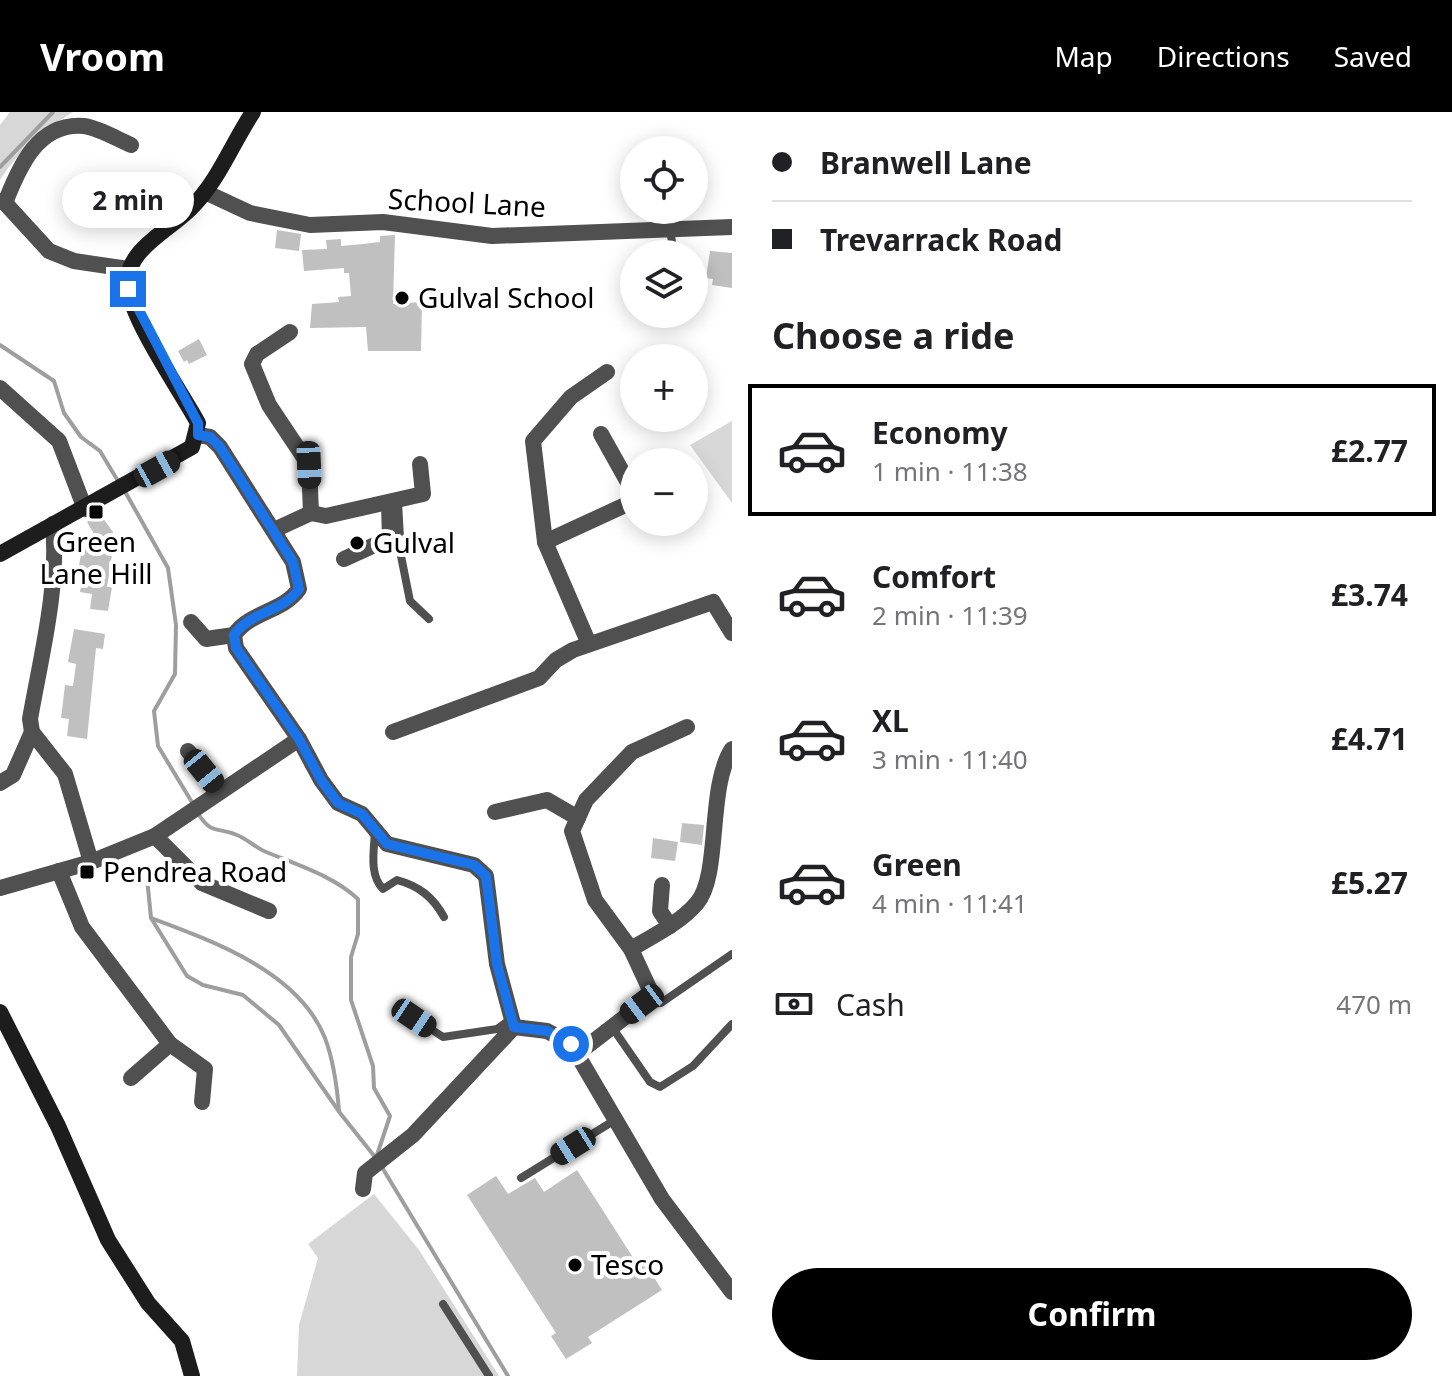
<!DOCTYPE html>
<html lang="en">
<head>
<meta charset="utf-8">
<style>
  :root { --surface:#fff; --page:#f2f2f2; --text:#202124; --muted:#757577; --line:#e0e0e0; --accent:#000 }
  body { margin:0; font-family:"Noto Sans",sans-serif; background:var(--page); color:var(--text); height:100vh; display:flex; flex-direction:column; font-size:30px; white-space:nowrap }
  * { box-sizing:border-box; margin:0 }
  p { font-size:26px; color:var(--muted) }
  .icon { flex:none; width:44px; height:44px; fill:none; stroke:currentColor; stroke-width:2; stroke-linecap:round; stroke-linejoin:round }
  .map { position:relative; flex:1; overflow:hidden }
  .sheet { display:flex; flex-direction:column; background:var(--surface); width:720px }
  .sheet>* { flex:none }
  .guide { display:grid; align-content:center; height:176px; padding:0 40px; background:var(--surface) }
  .fabs { position:absolute; left:620px; top:24px; display:grid; gap:16px }
  .fabs a { display:grid; place-items:center; width:88px; height:88px; border-radius:50%; background:var(--surface); box-shadow:0 4px 20px #0003; font-size:40px }
  .end { position:absolute; width:36px; height:36px; margin:-18px; border:10px solid #1a73e8; background:#fff; box-shadow:0 0 0 4px #fff }
  .from { border-radius:50% }
  .bubble { position:absolute; height:56px; border-radius:28px; background:var(--surface); box-shadow:0 4px 20px #0003; font-size:26px; font-weight:700; line-height:56px; text-align:center }
  .car { position:absolute; width:24px; height:48px; margin:-24px -12px; border-radius:10px; box-shadow:0 0 6px 2px #0007; background:linear-gradient(#222 24%,#8ab4d8 0 40%,#222 0 76%,#8ab4d8 0 86%,#222 0) }
  .guide b { display:flex; align-items:center; gap:28px; height:76px; font-size:30px }
  .guide b+b { border-top:2px solid var(--line) }
  .guide i { width:20px; height:20px; background:var(--text) }
  ul { padding:0; list-style:none }
  li { display:flex; align-items:center; gap:24px; height:132px; margin:0 16px 12px; padding:0 24px; border:4px solid transparent; border-radius:0px }
  li div { flex:1 }
  li b { display:block; font-size:30px }
  li em { font-style:normal; font-weight:700 }
  li.active { border-color:var(--accent) }
  li>.icon { width:72px; height:72px; stroke-width:1.5 }
  h2 { padding:0 40px; font-size:36px; line-height:96px }
  .pay { display:flex; align-items:center; gap:20px; height:88px; padding:0 40px; font-size:30px }
  .pay p { margin-inline-start:auto }
  .primary-button { display:flex; gap:16px; margin-top:auto; padding:16px 40px }
  .primary-button a { flex:1; height:92px; border-radius:48px; background:var(--accent); color:#fff; font-size:32px; font-weight:700; line-height:92px; text-align:center }
  header { display:flex; align-items:center; gap:48px; box-sizing:border-box; height:112px; padding:0 40px; background:var(--accent); color:#fff }
  header strong { font-size:38px }
  nav { display:flex; gap:44px; margin-inline-start:auto; font-size:28px }
  main { display:flex; flex:1; min-height:0 }
  .map>svg:first-child { display:block }
  .green { fill:#d7d7d7 }
  .lines { fill:none; stroke-linecap:round; stroke-linejoin:round }
  .stream { stroke:#9e9e9e; stroke-width:4 }
  .building { fill:#c0c0c0 }
  .lane { stroke:#505050; stroke-width:8 }
  .street { stroke:#505050; stroke-width:16 }
  .secondary { stroke:#1d1d1d; stroke-width:16 }
  .route { stroke:#1a73e8; stroke-width:10 }
  .poi-dot { fill:#000; stroke:#fff; stroke-width:3 }
  .labels { text-anchor:middle; stroke-width:8; stroke-linejoin:round; paint-order:stroke }
  .street-label { font-size:28px; fill:#000; stroke:#fff }
  .poi-label { font-size:28px; fill:#000; stroke:#fff; text-anchor:start }
</style>
</head>
<body>
<header>
<strong>Vroom</strong>
<nav><a>Map</a><a>Directions</a><a>Saved</a></nav>
</header>
<main>
<div class="map">
<svg width="732" height="1264" viewBox="0 0 732 1264">
  <rect width="100%" height="100%" fill="#fff"/>
  <!-- green -->
  <g class="green">
    <path d="M10 0H73C44 18 18 39 0 68V13Z"/>
    <path d="M732 309V391L690 333Z"/>
    <path d="M374 1082 419 1138 499 1264H297L299 1213 318 1146 308 1132Z"/>
  </g>
  <g class="lines">
    <!-- stream -->
    <g class="stream">
      <path d="M0 55 53 0"/>
      <path d="M0 233 54 269 64 301 81 325 100 339 118 369"/>
      <path d="M123 376 168 456 176 513 175 562 154 599 158 634 193 692"/>
      <path d="M197 700C212 724 216 714 237 723 247 727 255 735 264 739 297 753 332 763 358 787V822L351 845V888L373 954 374 976 390 1004 377 1043"/>
      <path d="M146 756 151 806C213 829 299 860 325 926 334 950 337 974 339 999"/>
      <path d="M151 806 187 864 203 873 243 883 279 913 340 1001 375 1045"/>
      <path d="M380 1052 508 1264"/>
    </g>
  </g>
  <!-- building -->
  <g class="building">
    <path d="M277 118 301 122 299 139 275 136Z"/>
    <path d="M395 123 393 192 422 190 421 239H368L366 215 310 216 312 192 339 190 338 185 351 184 349 161H344V156L304 159 302 138 327 137 326 128 341 127V134L363 132 380 130V124Z"/>
    <path d="M710 139 732 141V176L712 173 713 167 706 166Z"/>
    <path d="M199 227 207 243 189 252 187 248 184 250 178 239Z"/>
    <path d="M100 402 115 423 107 475H112L108 499 90 497 92 482 80 480 84 454 79 453 83 433 103 437 87 410Z"/>
    <path d="M74 517 105 522 103 537 96 536 87 627 67 624 69 607 61 606 65 573 73 574 76 552 68 550Z"/>
    <path d="M682 711 704 713 702 733 680 730Z"/>
    <path d="M653 726 678 730 675 749 651 746Z"/>
    <path d="M577 1058 639 1155 645 1151 662 1178 588 1225 592 1231 566 1247 551 1224 556 1221 467 1083 496 1064 508 1082 535 1066 544 1080Z"/>
  </g>
  <g class="lines">
    <!-- lane -->
    <g class="lane">
      <path d="M670 118 674 142"/>
      <path d="M398 390 401 444 410 489 429 507"/>
      <path d="M375 720C374 738 369 763 383 777L397 768C419 774 433 785 444 805"/>
      <path d="M643 892 661 891 732 842"/>
      <path d="M414 906 443 925 497 917 511 907"/>
      <path d="M612 915 650 970 660 975 693 954 732 912"/>
      <path d="M521 1066 615 1008"/>
      <path d="M443 1192 489 1264"/>
    </g>
    <!-- street -->
    <g class="street">
      <path d="M205 80 250 101 310 113 383 110 492 124 732 115"/>
      <path d="M0 89 5 91 49 139 74 149 128 157"/>
      <path d="M5 91C19 55 38 10 84 14 99 16 117 27 131 33"/>
      <path d="M290 220 257 242 252 252 269 293 309 353 311 401"/>
      <path d="M0 276 59 329 85 397"/>
      <path d="M601 322 634 381"/>
      <path d="M198 323 210 325 220 335 293 450 299 477C283 500 251 499 234 523L236 536 299 627 321 668 338 691 362 702 387 732 474 753 486 764 497 852 514 915"/>
      <path d="M53 412C59 476 41 544 30 607L32 620 65 662 91 750"/>
      <path d="M274 418 311 401 326 404 423 382 420 352"/>
      <path d="M545 430 634 389"/>
      <path d="M344 447 390 426 389 392"/>
      <path d="M191 510 206 527 234 523"/>
      <path d="M589 532 545 430 533 329 571 285 607 260"/>
      <path d="M393 620 539 566 556 548 573 538 713 490 732 521"/>
      <path d="M188 639 221 679"/>
      <path d="M0 671 13 663 32 620"/>
      <path d="M495 700 547 688 578 706"/>
      <path d="M155 724 202 771 269 799"/>
      <path d="M59 759 82 815 170 932"/>
      <path d="M662 773 660 799 670 814"/>
      <path d="M0 776 91 750 155 724 299 627"/>
      <path d="M631 837C653 824 680 811 697 791 721 763 707 675 732 637"/>
      <path d="M514 915 547 919 571 932 662 1087 732 1180"/>
      <path d="M577 942 642 892 650 878 631 837 595 788 572 719 586 688 632 640 687 615"/>
      <path d="M131 966 170 932 205 957 202 990"/>
      <path d="M363 1077 365 1061 413 1023 514 915"/>
    </g>
    <!-- secondary -->
    <g class="secondary">
      <path d="M0 442 192 335 198 311C180 278 132 209 128 175 123 137 172 118 194 93 219 67 233 30 253 0"/>
      <path d="M0 900 58 1014 108 1128 148 1191 182 1229 192 1264"/>
    </g>
  </g>
  <g class="lines">
    <!-- route -->
    <path class="route" d="M128 177 198 311V323L210 325 220 335 293 450 299 477C283 500 251 499 234 523L236 536 299 627 321 668 338 691 362 702 387 732 474 753 486 764 497 852 514 915 547 919 571 932"/>
  </g>
  <!-- markers -->
  <g class="poi-dot">
    <circle cx="402" cy="186" r="8"/>
    <rect x="88" y="392" width="16" height="16" rx="4"/>
    <circle cx="357" cy="431" r="8"/>
    <rect x="79" y="752" width="16" height="16" rx="4"/>
    <circle cx="575" cy="1153" r="8"/>
  </g>
  <g class="labels">
    <!-- street labels -->
    <g class="street-label">
      <text transform="translate(467 91) rotate(3)" y="10">School Lane</text>
    </g>
    <!-- poi labels -->
    <g class="poi-label">
      <text x="418" y="196">Gulval School</text>
      <text x="96" y="440" text-anchor="middle">Green<tspan x="96" dy="32">Lane Hill</tspan></text>
      <text x="373" y="441">Gulval</text>
      <text x="103" y="770">Pendrea Road</text>
      <text x="591" y="1163">Tesco</text>
    </g>
  </g>
</svg>
<div class="fabs">
<a><svg class="icon" aria-label="locate" viewBox="0 0 24 24"><circle cx="12" cy="12" r="6"/><path d="M12 2v4M12 18v4M2 12h4M18 12h4"/></svg></a>
<a><svg class="icon" aria-label="layers" viewBox="0 0 24 24"><path d="M12 4l9 5-9 5-9-5zM3 14l9 5 9-5"/></svg></a>
<a>+</a>
<a>−</a>
</div>
<i class="end from" style="left:571px;top:932px"></i>
<i class="end" style="left:128px;top:177px"></i>
<div class="bubble" style="left:62px;top:60px;width:132px">2 min</div>
<i class="car" style="left:309px;top:353px;rotate:178deg"></i>
<i class="car" style="left:157px;top:357px;rotate:61deg"></i>
<i class="car" style="left:204px;top:659px;rotate:141deg"></i>
<i class="car" style="left:642px;top:892px;rotate:233deg"></i>
<i class="car" style="left:414px;top:906px;rotate:124deg"></i>
<i class="car" style="left:573px;top:1034px;rotate:238deg"></i>
</div>
<section class="sheet">
<div class="guide">
<b><i class="from"></i>Branwell Lane</b>
<b><i></i>Trevarrack Road</b>
</div>
<h2>Choose a ride</h2>
<ul>
<li class="active"><svg class="icon" aria-label="car" viewBox="0 0 24 24"><path d="M5 17H2v-5l4-1 3-4h7l3 4 3 1v5h-3M9 17h6M6 11h13"/><circle cx="7" cy="17" r="2"/><circle cx="17" cy="17" r="2"/></svg><div><b>Economy</b><p>1 min · 11:38</p></div><em>£2.77</em></li>
<li><svg class="icon" aria-label="car" viewBox="0 0 24 24"><path d="M5 17H2v-5l4-1 3-4h7l3 4 3 1v5h-3M9 17h6M6 11h13"/><circle cx="7" cy="17" r="2"/><circle cx="17" cy="17" r="2"/></svg><div><b>Comfort</b><p>2 min · 11:39</p></div><em>£3.74</em></li>
<li><svg class="icon" aria-label="car" viewBox="0 0 24 24"><path d="M5 17H2v-5l4-1 3-4h7l3 4 3 1v5h-3M9 17h6M6 11h13"/><circle cx="7" cy="17" r="2"/><circle cx="17" cy="17" r="2"/></svg><div><b>XL</b><p>3 min · 11:40</p></div><em>£4.71</em></li>
<li><svg class="icon" aria-label="car" viewBox="0 0 24 24"><path d="M5 17H2v-5l4-1 3-4h7l3 4 3 1v5h-3M9 17h6M6 11h13"/><circle cx="7" cy="17" r="2"/><circle cx="17" cy="17" r="2"/></svg><div><b>Green</b><p>4 min · 11:41</p></div><em>£5.27</em></li>
</ul>
<div class="pay"><svg class="icon" aria-label="cash" viewBox="0 0 24 24"><path d="M3 7h18v10H3z"/><circle cx="12" cy="12" r="2"/></svg>Cash<p>470 m</p></div>
<div class="primary-button"><a>Confirm</a></div>
</section>
</main>
</body>
</html>
